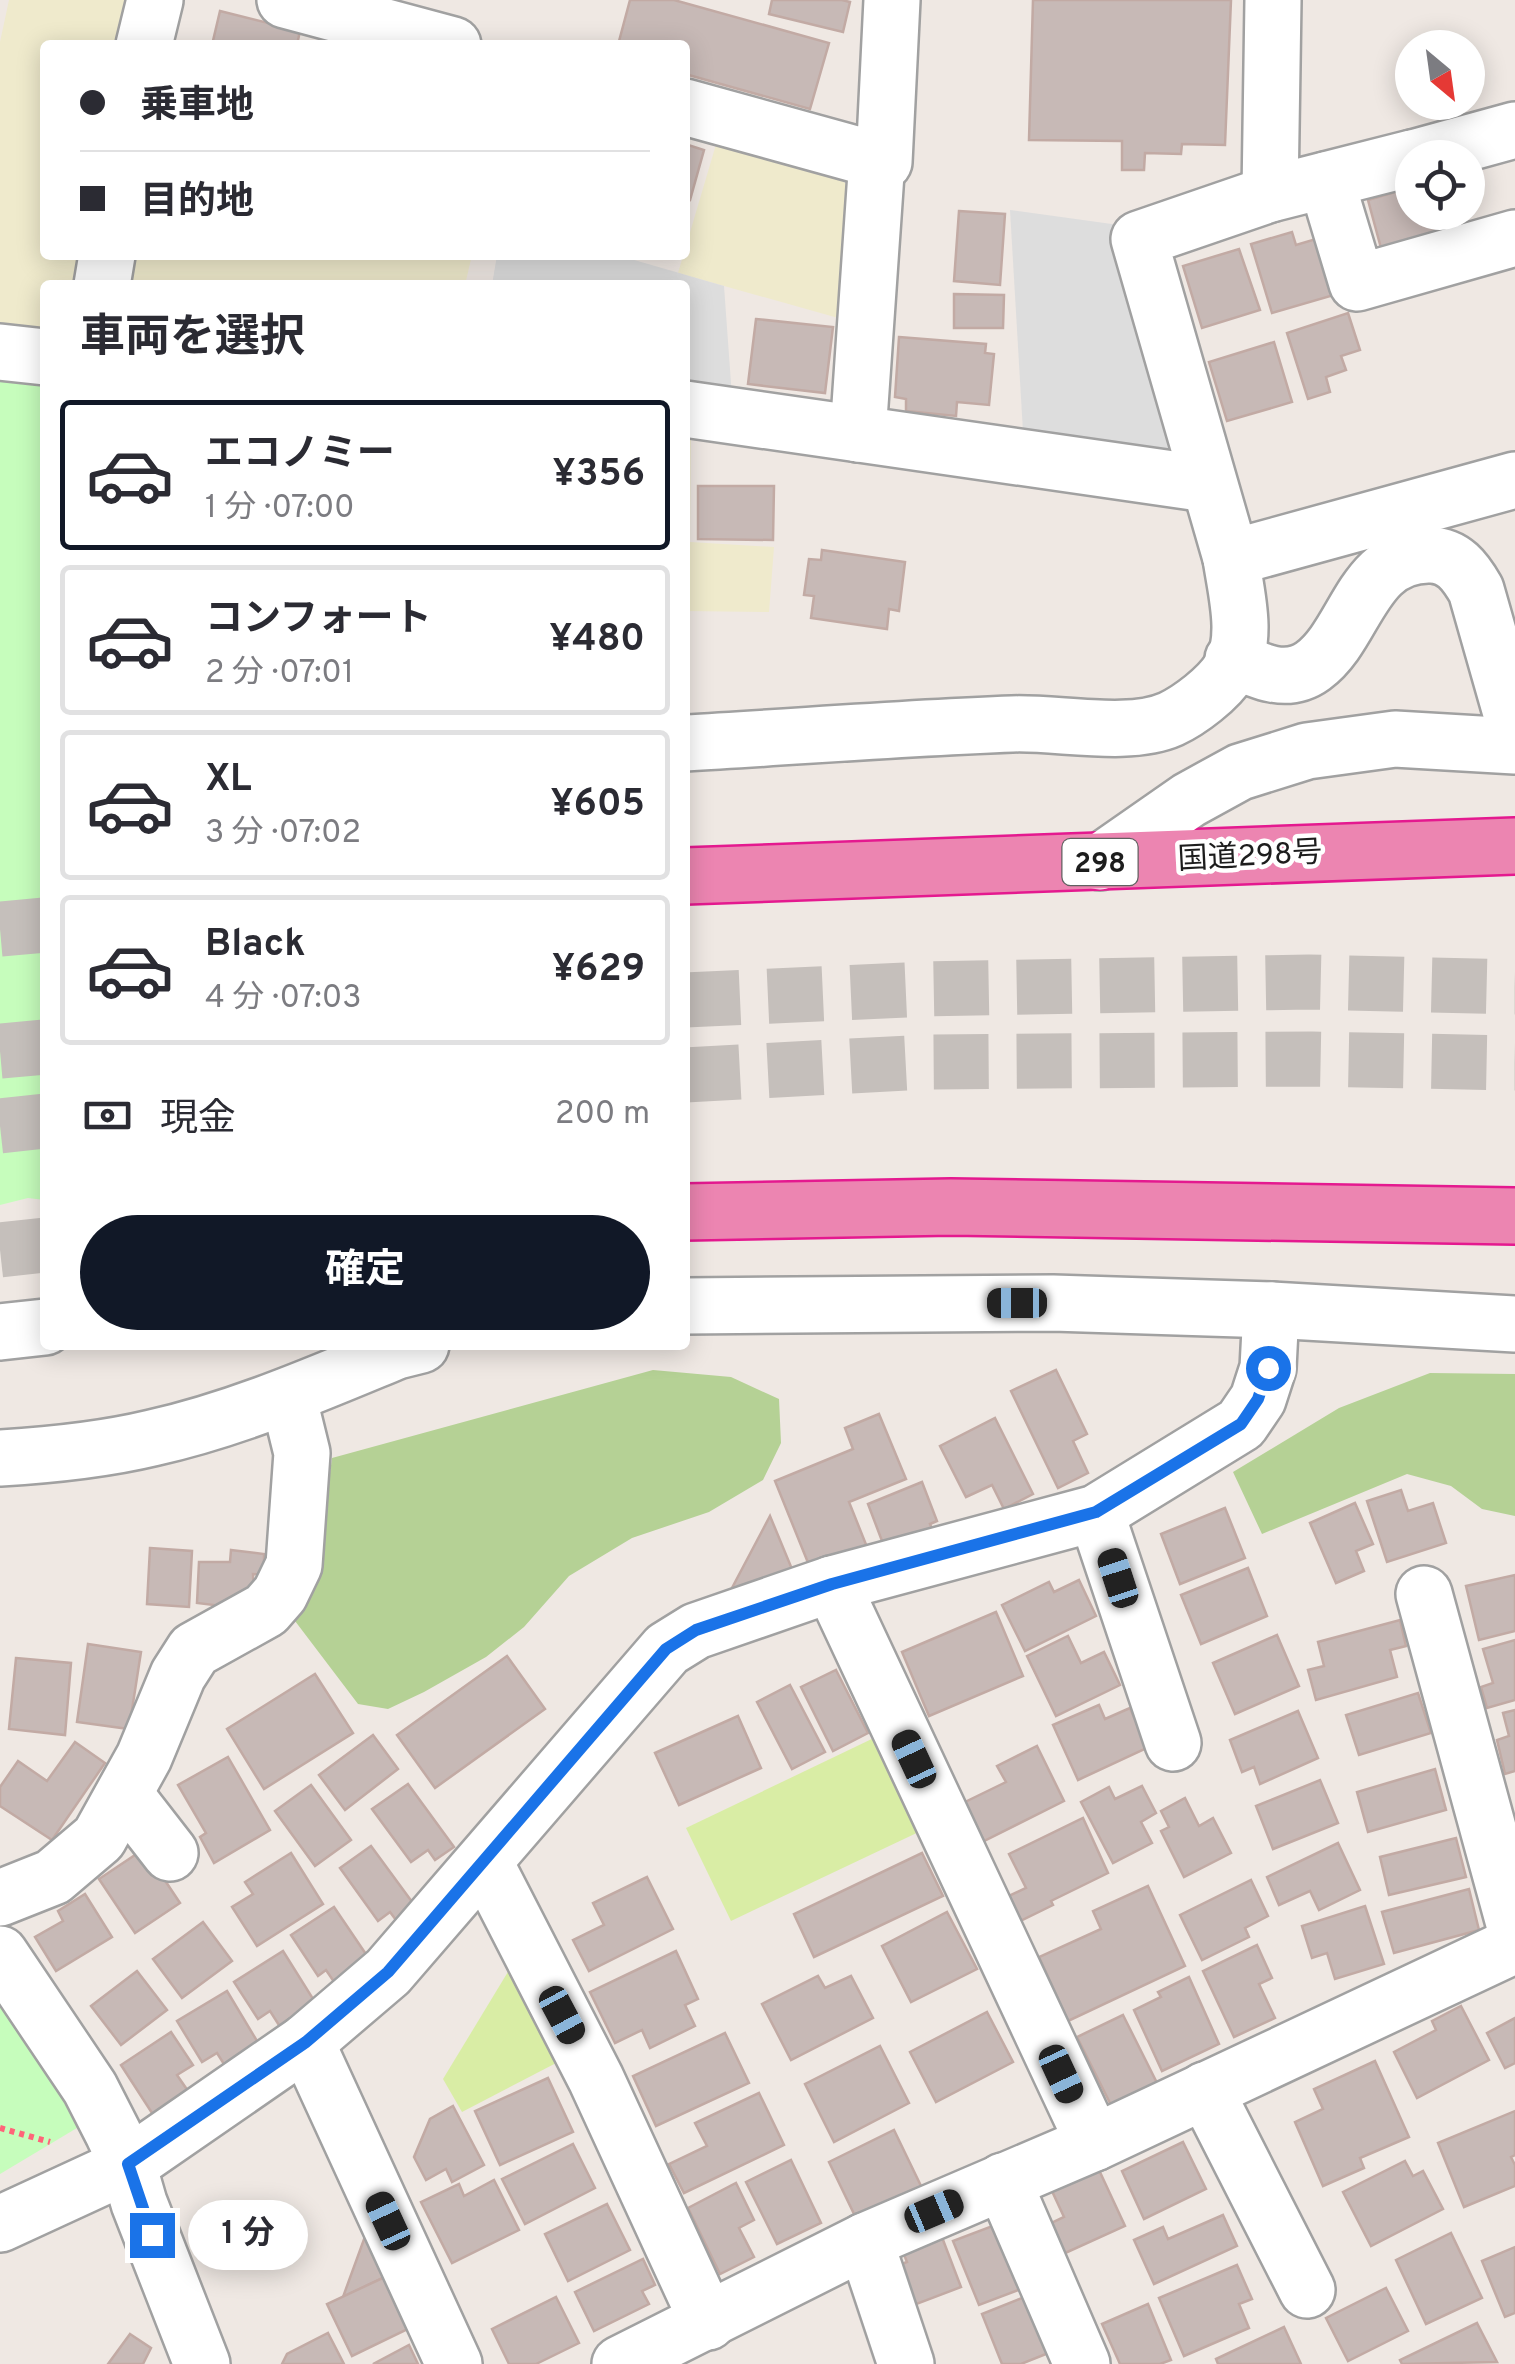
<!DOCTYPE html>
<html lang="ja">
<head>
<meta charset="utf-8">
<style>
  :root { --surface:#fff; --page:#f7f7f7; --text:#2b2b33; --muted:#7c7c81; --line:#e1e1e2; --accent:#111827 }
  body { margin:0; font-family:Overpass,"Noto Sans JP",sans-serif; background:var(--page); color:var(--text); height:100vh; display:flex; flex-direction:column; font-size:38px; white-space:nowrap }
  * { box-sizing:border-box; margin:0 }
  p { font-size:32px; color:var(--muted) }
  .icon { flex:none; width:55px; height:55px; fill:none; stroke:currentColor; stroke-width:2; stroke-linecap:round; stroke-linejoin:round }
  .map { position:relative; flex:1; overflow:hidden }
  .sheet { position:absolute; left:40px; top:280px; width:650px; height:1070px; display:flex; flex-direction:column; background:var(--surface); border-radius:10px; box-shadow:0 5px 25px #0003 }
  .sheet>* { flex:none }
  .top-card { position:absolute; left:40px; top:40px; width:650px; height:220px; border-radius:10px; box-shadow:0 5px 25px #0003; display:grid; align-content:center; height:220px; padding:0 40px; background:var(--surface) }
  .needle { width:65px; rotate:151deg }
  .fabs { position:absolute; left:1395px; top:30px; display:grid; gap:20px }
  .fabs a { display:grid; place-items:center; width:90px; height:90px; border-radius:50%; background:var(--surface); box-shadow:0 5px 25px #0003; font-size:50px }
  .end { position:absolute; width:45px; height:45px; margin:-22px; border:12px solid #1a73e8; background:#fff; box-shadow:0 0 0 5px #fff }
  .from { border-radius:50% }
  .bubble { position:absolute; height:70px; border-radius:35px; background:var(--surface); box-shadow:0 5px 25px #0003; font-size:32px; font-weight:700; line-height:70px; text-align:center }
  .car { position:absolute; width:30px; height:60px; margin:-30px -15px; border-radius:12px; box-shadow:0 0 8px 2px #0007; background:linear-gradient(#222 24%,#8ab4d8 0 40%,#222 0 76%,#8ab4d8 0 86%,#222 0) }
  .top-card b { display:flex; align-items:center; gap:35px; height:95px; font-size:38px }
  .top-card b+b { border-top:2px solid var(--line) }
  .top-card i { width:25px; height:25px; background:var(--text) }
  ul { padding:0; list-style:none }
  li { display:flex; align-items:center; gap:30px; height:150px; margin:0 20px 15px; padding:0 20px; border:5px solid var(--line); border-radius:10px }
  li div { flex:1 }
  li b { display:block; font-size:38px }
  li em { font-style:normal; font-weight:700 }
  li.on { border-color:var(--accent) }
  li>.icon { width:90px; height:90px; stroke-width:1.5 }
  h2 { padding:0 40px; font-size:45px; line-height:120px }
  .pay { display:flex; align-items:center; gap:25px; height:110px; padding:0 40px; font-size:38px }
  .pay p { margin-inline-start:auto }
  .cta { display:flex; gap:20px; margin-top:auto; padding:20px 40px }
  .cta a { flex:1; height:115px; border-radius:60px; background:var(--accent); color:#fff; font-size:40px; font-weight:700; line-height:115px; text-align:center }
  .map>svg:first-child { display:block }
  .farmland { fill:#efeacc }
  .grass { fill:#d9eda5 }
  .forest { fill:#b5d195 }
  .park { fill:#c6fdbc }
  .parking { fill:#ddd }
  .building { fill:#c7b9b6; stroke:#c2aaa4; stroke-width:2.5 }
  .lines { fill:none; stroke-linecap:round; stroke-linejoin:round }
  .highway-tunnel { stroke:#c5bfbb; stroke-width:55; stroke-dasharray:55 28; stroke-linecap:butt }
  .minor-casing { stroke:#a1a1a1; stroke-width:60 }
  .highway-casing { stroke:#e4198f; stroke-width:60 }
  .path { stroke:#ff6479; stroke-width:6; stroke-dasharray:5 5; stroke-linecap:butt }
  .minor { stroke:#fff; stroke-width:55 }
  .highway { stroke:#ec85b1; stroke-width:55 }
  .route { stroke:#1a73e8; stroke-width:12 }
  .labels { text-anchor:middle; stroke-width:9; stroke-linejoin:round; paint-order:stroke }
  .shield { fill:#fff; stroke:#616161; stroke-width:2.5 }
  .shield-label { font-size:28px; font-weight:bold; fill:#1d1d1d }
  .street-label { font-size:30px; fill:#1d1d1d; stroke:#fff }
</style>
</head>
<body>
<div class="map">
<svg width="1515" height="2364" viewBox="0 0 1515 2364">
  <rect width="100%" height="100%" fill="#efe8e3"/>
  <!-- farmland -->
  <g class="farmland">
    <path d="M9 0H145L136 45H45V255H99L94 285H45V348L0 341V42Z"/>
    <path d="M720 131 825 164 869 206 863 325 678 273Z"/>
    <path d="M135 255H472L465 285H129Z"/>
    <path d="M685 420 691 421 690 542 774 547 769 612 685 611Z"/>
  </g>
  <!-- grass -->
  <g class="grass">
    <path d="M878 1736 923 1830 731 1921 686 1828Z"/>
    <path d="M514 1962 560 2061 462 2112 443 2079Z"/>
  </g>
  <!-- forest -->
  <g class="forest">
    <path d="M653 1370 731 1377 779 1399 781 1443 763 1480 709 1512 632 1538 569 1576 524 1627 486 1657 424 1692 388 1709 358 1704 292 1617 318 1561 332 1458Z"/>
    <path d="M1430 1373 1515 1374V1516L1482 1509 1451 1486 1407 1474 1262 1534 1233 1472 1339 1408Z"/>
  </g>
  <!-- park -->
  <g class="park">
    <path d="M0 363 45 367V1200L28 1198 0 1205Z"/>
    <path d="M0 1972 102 2113 0 2174Z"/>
  </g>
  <!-- parking -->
  <g class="parking">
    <path d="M1010 210 1119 225 1178 453 1023 432Z"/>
    <path d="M497 255H617L724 286 732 397 685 393V285H492Z"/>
  </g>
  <!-- building -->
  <g class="building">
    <path d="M630 0H674L829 43 810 109 685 74V45H618Z"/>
    <path d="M772 0H842L850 2 843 32 769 14Z"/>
    <path d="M1033 0H1231L1225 145 1182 144 1181 154 1145 153 1144 170H1122V141L1029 140Z"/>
    <path d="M220 11 300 31 297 45H212Z"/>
    <path d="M685 144 704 150 690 200 685 199Z"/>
    <path d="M1412 187V212H1442L1447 229 1381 248 1368 200Z"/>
    <path d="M959 211 1005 214 1000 285 954 281Z"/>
    <path d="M1292 232 1296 245 1316 239 1334 295 1272 313 1251 244Z"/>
    <path d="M1239 249 1260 310 1202 328 1183 266Z"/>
    <path d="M954 294 1004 295 1003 328H954Z"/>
    <path d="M1348 313 1360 350 1341 356 1346 370 1326 377 1330 392 1308 399 1287 333Z"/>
    <path d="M756 319 833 327 825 393 748 384Z"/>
    <path d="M899 337 986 344 985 353 994 354 989 405 957 402 956 416 906 411V399L895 397Z"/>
    <path d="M1274 342 1292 402 1227 421 1209 362Z"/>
    <path d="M698 486H774L773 540 698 539Z"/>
    <path d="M822 550 905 562 899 611 889 609 887 629 811 618 814 596 804 595 809 559 821 560Z"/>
    <path d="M1056 1370 1087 1434 1073 1441 1088 1473 1058 1488 1011 1391Z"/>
    <path d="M879 1414 906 1479 849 1502 867 1547 811 1570 775 1481 853 1449 845 1428Z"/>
    <path d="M995 1418 1033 1494 1004 1509 992 1485 966 1497 940 1446Z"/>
    <path d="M922 1482 937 1521 930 1524 938 1543 890 1562 868 1504Z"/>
    <path d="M1401 1490 1408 1511 1433 1503 1446 1543 1387 1562 1367 1501Z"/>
    <path d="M1355 1503 1373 1544 1356 1551 1364 1571 1336 1583 1310 1523Z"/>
    <path d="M1225 1508 1245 1558 1180 1584 1161 1534Z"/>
    <path d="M770 1516 799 1586 714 1622Z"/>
    <path d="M150 1548 192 1551 189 1607 147 1604Z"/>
    <path d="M231 1550 264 1554V1575L253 1574 254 1596 238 1608 197 1603 199 1562H230Z"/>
    <path d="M1248 1568 1267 1616 1201 1644 1181 1595Z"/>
    <path d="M1515 1575V1631L1479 1640 1466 1586Z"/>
    <path d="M1079 1580 1096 1616 1025 1651 1002 1605 1049 1582 1054 1592Z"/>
    <path d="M996 1612 1023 1676 929 1716 902 1652Z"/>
    <path d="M1400 1620 1406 1646 1390 1650 1397 1677 1316 1700 1308 1670 1324 1666 1318 1642Z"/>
    <path d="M1277 1635 1299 1686 1235 1714 1213 1663Z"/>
    <path d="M1068 1636 1081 1663 1104 1652 1120 1685 1056 1716 1027 1656Z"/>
    <path d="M1515 1640V1700L1487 1708 1481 1687 1493 1683 1483 1649Z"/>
    <path d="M88 1644 141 1652 129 1729 77 1722Z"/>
    <path d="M507 1656 545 1709 435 1788 397 1735Z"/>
    <path d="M16 1658 71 1663 65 1735 9 1729Z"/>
    <path d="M836 1670 868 1733 833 1751 801 1687Z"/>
    <path d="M315 1674 353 1733 264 1789 227 1729Z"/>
    <path d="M790 1685 825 1752 792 1769 757 1702Z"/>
    <path d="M1418 1693 1431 1733 1359 1755 1346 1715Z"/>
    <path d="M1099 1705 1105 1719 1130 1708 1147 1748 1078 1780 1053 1725Z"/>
    <path d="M1515 1710V1771L1505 1774 1497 1740 1509 1736 1503 1713Z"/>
    <path d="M1298 1711 1318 1758 1260 1784 1254 1767 1242 1772 1230 1740Z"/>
    <path d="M738 1716 761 1768 679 1805 655 1753Z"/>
    <path d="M373 1735 398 1769 345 1810 319 1775Z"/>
    <path d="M75 1742 105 1763 52 1840 0 1806V1787L18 1761 47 1781Z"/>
    <path d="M1037 1746 1064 1801 984 1841 965 1802 1006 1782 997 1766Z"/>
    <path d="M228 1757 270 1830 214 1863 200 1837 206 1833 178 1785Z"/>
    <path d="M1435 1769 1446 1810 1368 1832 1357 1792Z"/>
    <path d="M1320 1780 1338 1823 1273 1849 1256 1806Z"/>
    <path d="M408 1784 454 1847 435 1860 428 1850 411 1862 372 1809Z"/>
    <path d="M311 1785 351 1840 315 1866 275 1811Z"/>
    <path d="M1142 1786 1156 1813 1141 1822 1152 1843 1113 1863 1081 1802 1109 1787 1115 1799Z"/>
    <path d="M1185 1798 1199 1826 1213 1818 1231 1853 1184 1877 1161 1831 1169 1827 1161 1811Z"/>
    <path d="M1083 1818 1108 1873 1051 1901 1053 1905 1012 1925 1000 1900 1026 1888 1009 1854Z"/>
    <path d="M1456 1838 1466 1877 1389 1895 1380 1857Z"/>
    <path d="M1338 1843 1360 1890 1319 1910 1310 1891 1279 1905 1267 1877Z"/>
    <path d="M371 1846 418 1910 399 1924 390 1912 378 1921 340 1868Z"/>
    <path d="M144 1849 180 1903 135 1933 99 1879Z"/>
    <path d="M291 1853 323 1904 257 1946 232 1907 253 1894 245 1882Z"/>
    <path d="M922 1853 943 1896 814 1957 794 1914Z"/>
    <path d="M647 1877 673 1929 589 1971 573 1940 604 1925 593 1903Z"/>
    <path d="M1251 1880 1268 1916 1245 1928 1249 1937 1202 1960 1180 1915Z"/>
    <path d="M1148 1886 1185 1966 1068 2021 1039 1957 1101 1929 1093 1911Z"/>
    <path d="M1469 1889 1479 1930 1394 1953 1382 1912Z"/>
    <path d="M85 1894 112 1937 56 1971 35 1937 63 1921 58 1911Z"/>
    <path d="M1365 1906 1384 1964 1335 1979 1327 1953 1312 1958 1302 1926Z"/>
    <path d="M334 1907 376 1969 341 1992 326 1970 318 1976 291 1935Z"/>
    <path d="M947 1912 977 1969 911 2002 882 1946Z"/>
    <path d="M203 1922 232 1961 182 1998 153 1959Z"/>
    <path d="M1257 1945 1272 1978 1259 1984 1275 2018 1234 2037 1203 1971Z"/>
    <path d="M283 1951 320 2010 284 2033 270 2011 258 2019 234 1982Z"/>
    <path d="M676 1951 698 1999 685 2005 695 2026 650 2048 642 2030 615 2043 590 1992Z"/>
    <path d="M137 1971 167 2010 121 2045 91 2006Z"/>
    <path d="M818 1976 825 1988 851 1976 873 2018 791 2060 762 2004Z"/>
    <path d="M1189 1977 1219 2044 1162 2071 1134 2010 1161 1997 1158 1992Z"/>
    <path d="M227 1991 263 2051 229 2072 217 2053 202 2062 177 2021Z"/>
    <path d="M1461 2006 1489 2060 1417 2098 1394 2052 1436 2030 1432 2021Z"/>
    <path d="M987 2012 1013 2062 936 2102 910 2052Z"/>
    <path d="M1123 2015 1157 2083 1111 2105 1077 2037Z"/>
    <path d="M1515 2018V2063L1505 2068 1487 2033Z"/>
    <path d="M171 2032 193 2065 177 2075 199 2107 163 2130 121 2065Z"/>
    <path d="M725 2033 749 2083 656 2126 633 2076Z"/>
    <path d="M880 2046 909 2103 834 2142 805 2084Z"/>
    <path d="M1375 2061 1409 2137 1360 2158 1364 2168 1323 2186 1295 2122 1323 2109 1314 2089Z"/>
    <path d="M548 2078 573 2132 500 2165 475 2111Z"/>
    <path d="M759 2093 784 2145 684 2193 669 2164 707 2146 695 2123Z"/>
    <path d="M453 2106 484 2165 452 2182 446 2169 426 2180 414 2157 430 2119Z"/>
    <path d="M1515 2111V2155L1511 2157 1515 2165V2186L1464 2207 1438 2143Z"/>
    <path d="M894 2130 921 2186 856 2218 829 2162Z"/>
    <path d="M1183 2142 1206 2189 1144 2219 1122 2171Z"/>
    <path d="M573 2144 595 2188 525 2224 502 2179Z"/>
    <path d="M791 2160 821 2223 777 2244 746 2182Z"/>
    <path d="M1405 2161 1413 2176 1423 2171 1443 2209 1371 2246 1343 2192Z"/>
    <path d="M1099 2170 1125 2226 1063 2254 1049 2224 1064 2217 1052 2191Z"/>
    <path d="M494 2180 519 2230 452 2263 421 2202 459 2184 464 2196Z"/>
    <path d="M736 2183 754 2220 739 2228 754 2257 720 2274 688 2208Z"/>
    <path d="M607 2204 630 2250 568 2281 545 2234Z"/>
    <path d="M1223 2215 1237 2246 1154 2284 1134 2240 1163 2227 1168 2239Z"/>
    <path d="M995 2225 1021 2289 979 2305 953 2241Z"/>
    <path d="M367 2231 387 2276 343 2297Z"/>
    <path d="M940 2232 961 2287 906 2308 891 2268 907 2262 901 2247Z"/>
    <path d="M1451 2233 1482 2298 1426 2324 1396 2260Z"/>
    <path d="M1515 2247V2313L1505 2317 1482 2261Z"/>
    <path d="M643 2259 655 2285 642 2291 649 2304 594 2331 575 2292Z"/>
    <path d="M1237 2265 1252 2299 1239 2304 1249 2328 1184 2356 1159 2298Z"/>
    <path d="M387 2276 412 2327 352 2356 327 2304Z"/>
    <path d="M1386 2288 1408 2331 1348 2361 1326 2318Z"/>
    <path d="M1027 2296 1051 2352 1021 2364H1002L982 2314Z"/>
    <path d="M556 2297 579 2343 536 2364H509L492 2329Z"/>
    <path d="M1148 2304 1171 2360 1160 2364H1120L1102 2324Z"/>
    <path d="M1477 2323 1497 2362 1402 2364 1400 2360Z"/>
    <path d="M1284 2327 1301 2364H1218L1216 2359Z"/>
    <path d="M328 2333 344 2364H282L287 2354Z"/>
    <path d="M130 2334 151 2348 143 2364H108Z"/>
    <path d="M409 2345 418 2364H373Z"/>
  </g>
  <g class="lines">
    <!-- highway-tunnel -->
    <g class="highway-tunnel">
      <path d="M0 929 45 925"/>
      <path d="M685 1000 926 989 1309 982 1515 987"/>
      <path d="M0 1051 45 1047"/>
      <path d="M685 1075 926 1062 1312 1059 1515 1063"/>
      <path d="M0 1126 45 1121"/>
      <path d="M0 1250 45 1245"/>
    </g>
    <!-- minor casing -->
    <g class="minor-casing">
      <g id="minor">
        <path d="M285 0 453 45"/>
        <path d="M144 45 155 0"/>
        <path d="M685 107 884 162 892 0"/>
        <path d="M1413 158 1515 130"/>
        <path d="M1326 180 1357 283 1515 238"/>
        <path d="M1270 194 1273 0"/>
        <path d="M102 285 107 255"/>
        <path d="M0 352 45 357"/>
        <path d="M685 409 1207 484"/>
        <path d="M858 434 877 159"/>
        <path d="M1231 558 1515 480"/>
        <path d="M1233 659C1258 671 1287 685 1313 666 1357 634 1361 553 1431 555 1454 556 1465 571 1476 590L1515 727"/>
        <path d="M685 743C794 737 903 728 1012 724 1058 722 1129 738 1171 719 1190 710 1218 689 1230 670 1249 639 1236 592 1231 558L1139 239 1270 194 1412 158"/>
        <path d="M1100 862 1189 800 1240 772 1307 751 1395 739 1515 746"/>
        <path d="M685 1306 1053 1303 1271 1310 1515 1324"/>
        <path d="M0 1332 45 1327"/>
        <path d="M0 1458C51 1455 102 1450 152 1438 237 1419 317 1384 397 1351L421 1345"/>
        <path d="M1096 1513 1173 1743"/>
        <path d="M832 1584 1094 2143"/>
        <path d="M1424 1594 1515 1927"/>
        <path d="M125 1795 170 1853"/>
        <path d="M485 1863 596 2079 708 2322"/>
        <path d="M0 1898 53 1877 99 1838 144 1757 178 1675 194 1650 266 1610 280 1594 294 1565 302 1453 288 1396"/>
        <path d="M0 1954 90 2088 113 2133 128 2165 139 2203 202 2364"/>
        <path d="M306 2042 454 2364"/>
        <path d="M1205 2090 1307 2290"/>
        <path d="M1003 2181 1082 2364"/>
        <path d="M0 2224 128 2165 306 2042 388 1972 667 1649 696 1631 832 1584 1096 1513 1241 1424 1258 1399 1268 1368 1271 1310"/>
        <path d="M865 2241 906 2364"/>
        <path d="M620 2364 865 2241 1094 2143 1515 1945"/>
      </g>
    </g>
    <!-- highway casing -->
    <g class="highway-casing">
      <g id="highway">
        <path d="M685 876 1515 846"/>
        <path d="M685 1212 951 1207 1515 1216"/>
      </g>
    </g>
    <!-- path -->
    <path class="path" d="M0 2128 50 2142"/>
    <!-- minor -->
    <use href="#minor" class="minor"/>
    <!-- highway -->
    <use href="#highway" class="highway"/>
  </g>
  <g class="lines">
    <!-- route -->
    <path class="route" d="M152 2235 128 2164 306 2042 388 1972 666 1649 696 1630 832 1584 1096 1512 1241 1424 1258 1399 1268 1368"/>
  </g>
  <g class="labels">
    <!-- shield labels -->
    <rect class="shield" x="1062.5" y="839" width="75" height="46" rx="8"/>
    <g class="shield-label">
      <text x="1100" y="872">298</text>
    </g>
    <!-- street labels -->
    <g class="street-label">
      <text transform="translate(1250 855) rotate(-3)" y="10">国道298号</text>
    </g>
  </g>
</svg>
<div class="fabs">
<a><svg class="needle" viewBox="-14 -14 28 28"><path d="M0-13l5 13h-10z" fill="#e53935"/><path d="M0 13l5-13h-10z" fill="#7c7c81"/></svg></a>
<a><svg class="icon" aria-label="locate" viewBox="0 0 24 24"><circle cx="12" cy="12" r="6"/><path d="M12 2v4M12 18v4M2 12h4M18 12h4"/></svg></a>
</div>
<i class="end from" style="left:1268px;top:1368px"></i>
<i class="end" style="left:152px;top:2235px"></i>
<div class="bubble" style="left:188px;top:2200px;width:120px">1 分</div>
<i class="car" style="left:1017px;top:1303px;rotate:270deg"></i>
<i class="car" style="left:1118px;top:1578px;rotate:342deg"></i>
<i class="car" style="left:914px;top:1759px;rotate:335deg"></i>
<i class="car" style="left:562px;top:2015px;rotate:152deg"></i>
<i class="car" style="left:1061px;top:2074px;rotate:155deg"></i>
<i class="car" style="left:934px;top:2211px;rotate:67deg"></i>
<i class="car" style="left:388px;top:2221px;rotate:335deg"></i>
<div class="top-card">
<b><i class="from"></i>乗車地</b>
<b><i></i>目的地</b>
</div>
<section class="sheet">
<h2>車両を選択</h2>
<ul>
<li class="on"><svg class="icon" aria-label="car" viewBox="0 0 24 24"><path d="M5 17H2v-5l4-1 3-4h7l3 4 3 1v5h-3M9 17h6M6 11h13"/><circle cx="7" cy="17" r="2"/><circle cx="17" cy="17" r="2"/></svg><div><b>エコノミー</b><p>1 分 · 07:00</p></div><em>¥356</em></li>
<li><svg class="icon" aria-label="car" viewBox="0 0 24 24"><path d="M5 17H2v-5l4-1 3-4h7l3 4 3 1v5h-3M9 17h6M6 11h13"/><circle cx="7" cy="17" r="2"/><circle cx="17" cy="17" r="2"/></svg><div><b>コンフォート</b><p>2 分 · 07:01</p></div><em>¥480</em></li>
<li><svg class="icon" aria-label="car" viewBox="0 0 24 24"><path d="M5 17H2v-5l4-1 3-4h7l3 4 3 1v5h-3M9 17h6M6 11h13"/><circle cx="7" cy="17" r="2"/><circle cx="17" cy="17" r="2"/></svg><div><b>XL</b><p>3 分 · 07:02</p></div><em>¥605</em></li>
<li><svg class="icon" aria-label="car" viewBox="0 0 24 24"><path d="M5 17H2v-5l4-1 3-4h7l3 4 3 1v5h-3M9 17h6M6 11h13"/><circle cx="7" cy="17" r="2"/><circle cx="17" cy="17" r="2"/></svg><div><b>Black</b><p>4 分 · 07:03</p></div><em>¥629</em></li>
</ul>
<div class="pay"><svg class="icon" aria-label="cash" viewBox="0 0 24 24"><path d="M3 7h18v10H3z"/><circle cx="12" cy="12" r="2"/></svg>現金<p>200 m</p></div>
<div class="cta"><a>確定</a></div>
</section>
</div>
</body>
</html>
